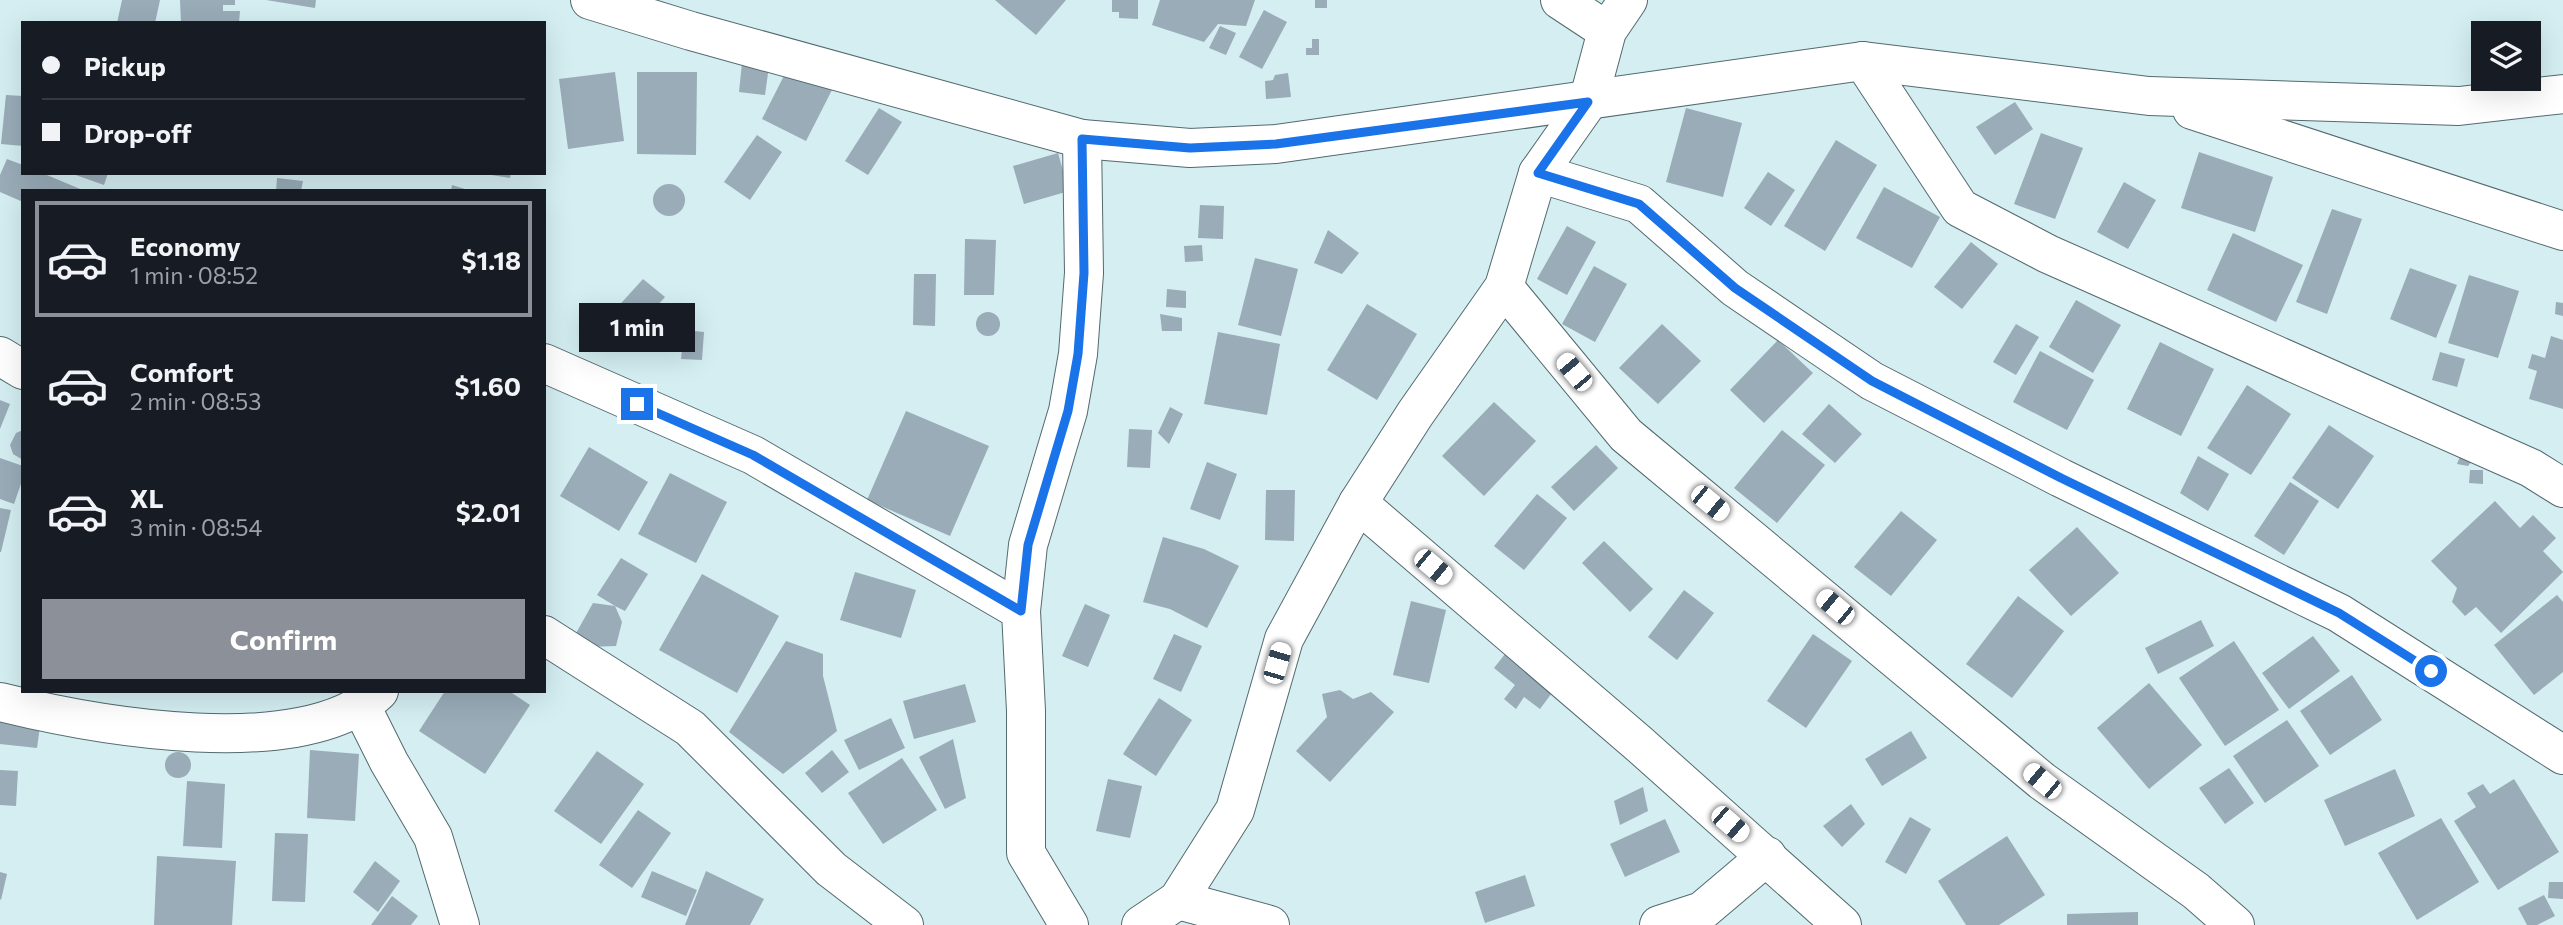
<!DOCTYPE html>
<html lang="en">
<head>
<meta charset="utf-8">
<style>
  :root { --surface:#171b24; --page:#20242c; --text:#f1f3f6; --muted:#9ea1a6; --line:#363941; --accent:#8c9099 }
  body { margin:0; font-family:Commissioner,sans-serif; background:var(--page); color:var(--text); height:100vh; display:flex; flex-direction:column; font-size:26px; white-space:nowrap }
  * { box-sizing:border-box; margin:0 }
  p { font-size:23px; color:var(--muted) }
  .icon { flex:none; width:38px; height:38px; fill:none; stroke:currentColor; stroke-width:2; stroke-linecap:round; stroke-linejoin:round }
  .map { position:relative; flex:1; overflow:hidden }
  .details { position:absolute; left:21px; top:189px; width:525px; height:504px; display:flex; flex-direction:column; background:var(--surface); border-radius:0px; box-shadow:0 7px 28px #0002 }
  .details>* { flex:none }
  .banner { position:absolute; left:21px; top:21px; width:525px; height:154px; border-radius:0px; box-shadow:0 7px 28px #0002; display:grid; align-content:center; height:154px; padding:0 21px; background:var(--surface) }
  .tools { position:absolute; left:2471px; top:21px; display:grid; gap:14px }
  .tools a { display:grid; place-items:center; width:70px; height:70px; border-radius:0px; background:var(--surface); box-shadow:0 7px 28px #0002; font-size:35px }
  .end { position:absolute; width:32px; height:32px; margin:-16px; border:9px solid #1a73e8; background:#fff; box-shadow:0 0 0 4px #fff }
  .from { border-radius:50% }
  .bubble { position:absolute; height:49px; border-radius:0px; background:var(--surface); box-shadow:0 7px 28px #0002; font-size:23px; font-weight:700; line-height:49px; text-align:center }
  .car { position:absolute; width:21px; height:42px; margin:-21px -10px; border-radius:9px; box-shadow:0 0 5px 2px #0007; background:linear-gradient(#fff 24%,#345 0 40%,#fff 0 76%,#345 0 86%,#fff 0) }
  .banner b { display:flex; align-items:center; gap:24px; height:66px; font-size:26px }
  .banner b+b { border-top:2px solid var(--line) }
  .banner i { width:18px; height:18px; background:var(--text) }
  ul { padding:12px 0 0; list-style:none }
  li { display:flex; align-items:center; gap:21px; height:116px; margin:0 14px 10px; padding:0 7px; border:4px solid transparent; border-radius:0px }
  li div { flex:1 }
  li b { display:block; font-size:26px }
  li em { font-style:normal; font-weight:700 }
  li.on { border-color:var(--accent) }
  li>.icon { width:63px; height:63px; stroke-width:1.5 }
  .button { display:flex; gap:14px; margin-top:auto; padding:14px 21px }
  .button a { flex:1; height:80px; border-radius:0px; background:var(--accent); color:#fff; font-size:28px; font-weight:700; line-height:80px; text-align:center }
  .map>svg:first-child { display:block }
  .building { fill:#99acb8 }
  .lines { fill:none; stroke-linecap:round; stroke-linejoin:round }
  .street-casing { stroke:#536a6e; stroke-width:40 }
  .street { stroke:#fff; stroke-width:38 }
  .route { stroke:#1a73e8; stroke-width:9 }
</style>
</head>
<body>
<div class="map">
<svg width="2563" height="925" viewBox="0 0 2563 925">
  <rect width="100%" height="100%" fill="#d4eef2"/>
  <!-- building -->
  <g class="building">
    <path d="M122 0H160L155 23H117Z"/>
    <path d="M180 0H235V5H223V11H240L239 23H181Z"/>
    <path d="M266 0H316L315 8Z"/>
    <path d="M995 0H1066L1036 35Z"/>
    <path d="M1112 0H1138V19L1119 18V12H1112Z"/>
    <path d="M1160 0H1255L1246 26 1218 24 1204 42 1152 25Z"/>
    <rect x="1315" y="0" width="12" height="8"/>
    <path d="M1264 10 1287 22 1262 69 1239 57Z"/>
    <path d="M1220 26 1236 33 1226 55 1209 48Z"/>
    <path d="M1312 39H1319V55H1306V48H1312Z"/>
    <path d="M742 63 769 66 765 95 739 92Z"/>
    <path d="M789 66 833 88 806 141 762 119Z"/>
    <path d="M615 72 624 141 568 149 559 79Z"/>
    <path d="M637 72H697L696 155 637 154Z"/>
    <path d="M1288 73 1291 97 1266 99 1265 81 1273 80 1275 75Z"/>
    <path d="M6 95 23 96V146L1 144Z"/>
    <path d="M2015 102 2033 129 1995 155 1976 127Z"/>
    <path d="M879 108 902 122 868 175 845 161Z"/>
    <path d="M1686 108 1742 123 1723 197 1666 182Z"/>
    <path d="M2041 133 2083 148 2055 219 2014 204Z"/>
    <path d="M757 135 782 152 750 200 724 182Z"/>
    <path d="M1836 140 1877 165 1825 251 1784 226Z"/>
    <path d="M2199 152 2273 177 2255 232 2181 208Z"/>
    <path d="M1058 153 1069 191 1024 204 1013 166Z"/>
    <path d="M7 159 23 165V173H42L85 191H23V202L0 192V175Z"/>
    <path d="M1768 172 1795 190 1771 226 1744 208Z"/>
    <path d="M70 173H108L104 185Z"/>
    <path d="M479 173H511L510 178Z"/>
    <path d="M277 178 303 181 301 191H276Z"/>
    <path d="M2124 182 2156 200 2128 249 2097 232Z"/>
    <circle cx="669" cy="200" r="16"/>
    <path d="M452 185 468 190V191H451Z"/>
    <path d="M1884 187 1940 217 1912 268 1856 238Z"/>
    <path d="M1200 205 1224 206 1223 239 1198 238Z"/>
    <path d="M2332 209 2362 219 2327 314 2296 302Z"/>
    <path d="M1567 226 1596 242 1567 295 1537 279Z"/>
    <path d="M1328 230 1359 253 1342 274 1314 263Z"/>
    <path d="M2233 233 2303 265 2276 322 2207 290Z"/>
    <path d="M965 239 996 240 994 295H964Z"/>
    <path d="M1971 242 1998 264 1962 309 1934 287Z"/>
    <path d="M1202 245 1203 261 1185 262 1184 246Z"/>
    <path d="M1255 258 1298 269 1281 336 1238 325Z"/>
    <path d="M1594 266 1627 284 1595 342 1562 324Z"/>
    <path d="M2410 268 2457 285 2436 338 2390 319Z"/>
    <path d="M914 274H936L935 326 913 325Z"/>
    <path d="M2469 275 2519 291 2498 358 2448 343Z"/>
    <path d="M643 279 665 297 627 340 605 321Z"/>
    <path d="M1167 289 1186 291V308L1166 307Z"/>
    <path d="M2076 300 2121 325 2093 373 2049 347Z"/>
    <path d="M2556 302 2563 303V316L2555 314Z"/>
    <path d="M1367 304 1417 334 1377 400 1327 370Z"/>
    <circle cx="988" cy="324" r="12"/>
    <path d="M1160 314 1182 318V331H1162Z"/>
    <path d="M1662 324 1701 361 1658 404 1619 368Z"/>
    <path d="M2016 324 2039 337 2016 375 1993 362Z"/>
    <path d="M684 330 704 332 702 360 681 359Z"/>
    <path d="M1218 332 1280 344 1267 415 1204 404Z"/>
    <path d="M2551 336 2563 340V409L2529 399 2537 371 2528 368 2532 354 2545 358Z"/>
    <path d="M1778 340 1813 373 1764 423 1730 390Z"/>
    <path d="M2160 342 2214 369 2181 436 2127 409Z"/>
    <path d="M2040 351 2094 380 2067 430 2013 402Z"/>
    <path d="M2440 352 2465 359 2457 387 2432 380Z"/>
    <path d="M2247 385 2291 414 2251 475 2207 448Z"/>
    <path d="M0 400 10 404 0 429Z"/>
    <path d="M1494 402 1536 441 1484 496 1442 456Z"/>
    <path d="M1829 404 1862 434 1835 463 1802 434Z"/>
    <path d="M1170 407 1183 414 1169 444 1158 433Z"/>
    <path d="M906 411 989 446 950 536 867 500Z"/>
    <path d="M2329 425 2374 456 2338 509 2292 478Z"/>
    <path d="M1129 429 1152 430 1150 468 1127 467Z"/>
    <path d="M23 430V460L13 454 10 445 16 433Z"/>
    <path d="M1782 430 1825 465 1777 523 1734 488Z"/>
    <path d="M1596 445 1618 468 1574 511 1551 487Z"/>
    <path d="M589 447 648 482 619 531 560 496Z"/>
    <path d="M2461 454 2471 462 2468 466 2457 464Z"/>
    <path d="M2198 456 2229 474 2208 511 2180 493Z"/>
    <path d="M0 458 23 466V478L14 504 0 499Z"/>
    <path d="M1207 462 1237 474 1220 520 1190 509Z"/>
    <path d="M2470 470H2483V484L2469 483Z"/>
    <path d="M670 473 727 502 696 563 638 534Z"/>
    <path d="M2290 482 2319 501 2284 555 2254 536Z"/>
    <path d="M1266 490H1295L1294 541 1265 540Z"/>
    <path d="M1537 494 1567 518 1524 570 1494 546Z"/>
    <path d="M2495 501 2520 528 2533 515 2556 538 2543 551 2563 572 2501 633 2476 607 2465 616 2452 602 2457 588 2431 561Z"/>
    <path d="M0 508 11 510 1 552H0Z"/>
    <path d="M1901 511 1937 540 1891 596 1854 567Z"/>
    <path d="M2077 527 2119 573 2071 616 2029 570Z"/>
    <path d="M1163 537 1204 549 1239 566 1207 628 1170 609 1143 602Z"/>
    <path d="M1604 541 1653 589 1630 612 1582 563Z"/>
    <path d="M621 558 648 574 625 611 615 606 622 622 616 646 588 647 575 635 593 603 615 606 597 595Z"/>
    <path d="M855 572 916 590 901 638 840 620Z"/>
    <path d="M702 574 779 616 737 693 659 650Z"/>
    <path d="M1684 590 1714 613 1677 660 1648 637Z"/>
    <path d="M2557 595 2563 602V672L2534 695 2494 645Z"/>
    <path d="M2018 596 2064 631 2012 698 1966 664Z"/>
    <path d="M1411 601 1446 610 1429 683 1393 675Z"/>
    <path d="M1085 604 1110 615 1088 667 1062 656Z"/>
    <path d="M2201 620 2214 646 2158 674 2145 648Z"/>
    <path d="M1174 634 1202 646 1181 692 1153 679Z"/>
    <path d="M1813 634 1852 661 1806 728 1767 701Z"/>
    <path d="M2313 636 2340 671 2289 709 2262 673Z"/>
    <path d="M786 641 823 654V676L837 731 783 774 729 732Z"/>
    <path d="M2234 641 2279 710 2225 746 2179 678Z"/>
    <path d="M1509 649 1557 686 1540 709 1524 697 1516 709 1504 699 1515 685 1494 668Z"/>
    <path d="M2352 675 2382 720 2330 755 2300 711Z"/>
    <path d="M2149 683 2202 745 2149 789 2097 728Z"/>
    <path d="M965 684 976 722 914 739 903 701Z"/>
    <path d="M1340 690 1353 699 1371 692 1394 712 1330 782 1296 751 1327 717 1322 694Z"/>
    <path d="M445 691H509L530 705 485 774 419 731Z"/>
    <path d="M1159 698 1192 720 1156 776 1123 754Z"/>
    <path d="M0 713 41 719 37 748 0 744Z"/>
    <path d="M891 718 905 748 859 770 844 740Z"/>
    <path d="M2287 720 2319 766 2265 803 2233 756Z"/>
    <path d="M1911 731 1927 758 1882 786 1865 759Z"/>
    <path d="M953 739 966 798 945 809 919 757Z"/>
    <path d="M310 750 359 754 355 821 307 818Z"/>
    <path d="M832 750 849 772 822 793 805 773Z"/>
    <path d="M597 751 644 784 601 844 554 811Z"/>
    <circle cx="178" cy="765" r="13"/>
    <path d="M902 758 937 810 883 844 848 793Z"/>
    <path d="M2229 768 2254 803 2225 824 2199 788Z"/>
    <path d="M2395 769 2415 816 2345 846 2324 800Z"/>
    <path d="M0 770 18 771 16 806 0 805Z"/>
    <path d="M1108 779 1142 786 1130 838 1096 831Z"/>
    <path d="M2514 779 2559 852 2498 890 2454 821 2476 807 2467 793 2483 784 2490 794Z"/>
    <path d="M187 781 225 784 222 848 183 846Z"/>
    <path d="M1643 787 1648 811 1620 825 1614 801Z"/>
    <path d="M1851 804 1865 824 1842 847 1823 826Z"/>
    <path d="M638 810 671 833 632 888 599 865Z"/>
    <path d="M1910 817 1931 829 1906 874 1885 862Z"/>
    <path d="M2441 818 2479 882 2417 920 2378 853Z"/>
    <path d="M1665 819 1680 852 1625 877 1610 844Z"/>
    <path d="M275 833 308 834 305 902 272 901Z"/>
    <path d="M2007 836 2045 895 1999 925H1966L1938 881Z"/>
    <path d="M157 856 236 861 232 925H154Z"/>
    <path d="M375 861 400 881 378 912 353 892Z"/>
    <path d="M652 871 697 890 686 916 641 897Z"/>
    <path d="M706 871 764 899 750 925H685Z"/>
    <path d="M0 872 7 874 1 900 0 899Z"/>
    <path d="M1525 875 1535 906 1485 923 1475 892Z"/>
    <path d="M2549 882H2563V899L2548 898Z"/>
    <path d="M2544 895 2555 916 2537 925H2527L2518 908Z"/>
    <path d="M392 896 418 916 411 925H371Z"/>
    <path d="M2138 912V925H2067V914Z"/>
  </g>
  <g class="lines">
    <!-- street casing -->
    <g class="street-casing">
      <g id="street">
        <path d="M590 0 691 31 1082 139 1190 148 1276 144 1863 61 2149 96 2459 106 2563 94"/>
        <path d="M1560 0 1607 31"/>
        <path d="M1863 61 1960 208 2048 254 2531 468 2563 488"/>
        <path d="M2192 110 2563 231"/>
        <path d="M1538 173 1639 204 1735 288 1872 381 2061 478 2339 613 2563 755"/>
        <path d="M1504 287 1626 435 2042 781 2196 891 2235 925"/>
        <path d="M0 356 23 370"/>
        <path d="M544 363 753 455 1021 611"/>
        <path d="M1358 503 1638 743 1842 925"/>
        <path d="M544 635 690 728 831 869 904 925"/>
        <path d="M0 702C93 725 303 764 379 691"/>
        <path d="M361 706 389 762 433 837 460 925"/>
        <path d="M1178 900 1270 925"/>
        <path d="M1069 925 1026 853V711L1021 611 1028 545 1068 411 1078 354 1084 273 1082 139"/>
        <path d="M1141 925 1178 900 1235 810 1284 639 1358 503 1415 414 1504 287 1538 173 1588 102 1607 31 1628 0"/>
        <path d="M1659 925 1702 911 1767 856"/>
      </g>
    </g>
    <!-- street -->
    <use href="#street" class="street"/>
  </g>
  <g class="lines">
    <!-- route -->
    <path class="route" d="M637 404 753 455 1021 611 1028 545 1068 411 1078 354 1084 273 1082 139 1190 148 1276 144 1588 102 1538 173 1639 204 1735 288 1872 381 2061 478 2339 613 2431 671"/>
  </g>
</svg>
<div class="tools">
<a><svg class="icon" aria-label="layers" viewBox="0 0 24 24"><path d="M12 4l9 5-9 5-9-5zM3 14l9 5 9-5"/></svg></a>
</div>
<i class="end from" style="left:2431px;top:671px"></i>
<i class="end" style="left:637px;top:404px"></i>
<div class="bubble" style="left:579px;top:303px;width:116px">1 min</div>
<i class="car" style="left:1574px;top:372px;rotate:320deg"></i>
<i class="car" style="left:1710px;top:503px;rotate:129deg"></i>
<i class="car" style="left:1433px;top:567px;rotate:130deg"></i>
<i class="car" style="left:1835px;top:607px;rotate:310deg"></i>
<i class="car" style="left:1277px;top:663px;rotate:16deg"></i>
<i class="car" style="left:2042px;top:781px;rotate:310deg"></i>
<i class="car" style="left:1730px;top:824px;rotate:131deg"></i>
<div class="banner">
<b><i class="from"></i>Pickup</b>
<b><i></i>Drop-off</b>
</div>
<section class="details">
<ul>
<li class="on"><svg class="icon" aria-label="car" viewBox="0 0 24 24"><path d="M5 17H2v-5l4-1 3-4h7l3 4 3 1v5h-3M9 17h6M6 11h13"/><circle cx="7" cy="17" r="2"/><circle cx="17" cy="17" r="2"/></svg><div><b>Economy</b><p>1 min · 08:52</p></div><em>$1.18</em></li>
<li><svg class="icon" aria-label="car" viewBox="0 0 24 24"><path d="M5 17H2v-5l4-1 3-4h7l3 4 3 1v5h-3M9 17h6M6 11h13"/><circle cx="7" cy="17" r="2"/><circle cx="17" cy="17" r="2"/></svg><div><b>Comfort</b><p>2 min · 08:53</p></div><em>$1.60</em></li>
<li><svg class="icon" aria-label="car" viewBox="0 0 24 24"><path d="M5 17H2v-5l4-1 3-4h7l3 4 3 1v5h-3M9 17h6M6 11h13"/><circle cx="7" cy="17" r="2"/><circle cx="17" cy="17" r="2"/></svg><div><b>XL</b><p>3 min · 08:54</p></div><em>$2.01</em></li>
</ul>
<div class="button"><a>Confirm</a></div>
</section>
</div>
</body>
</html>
